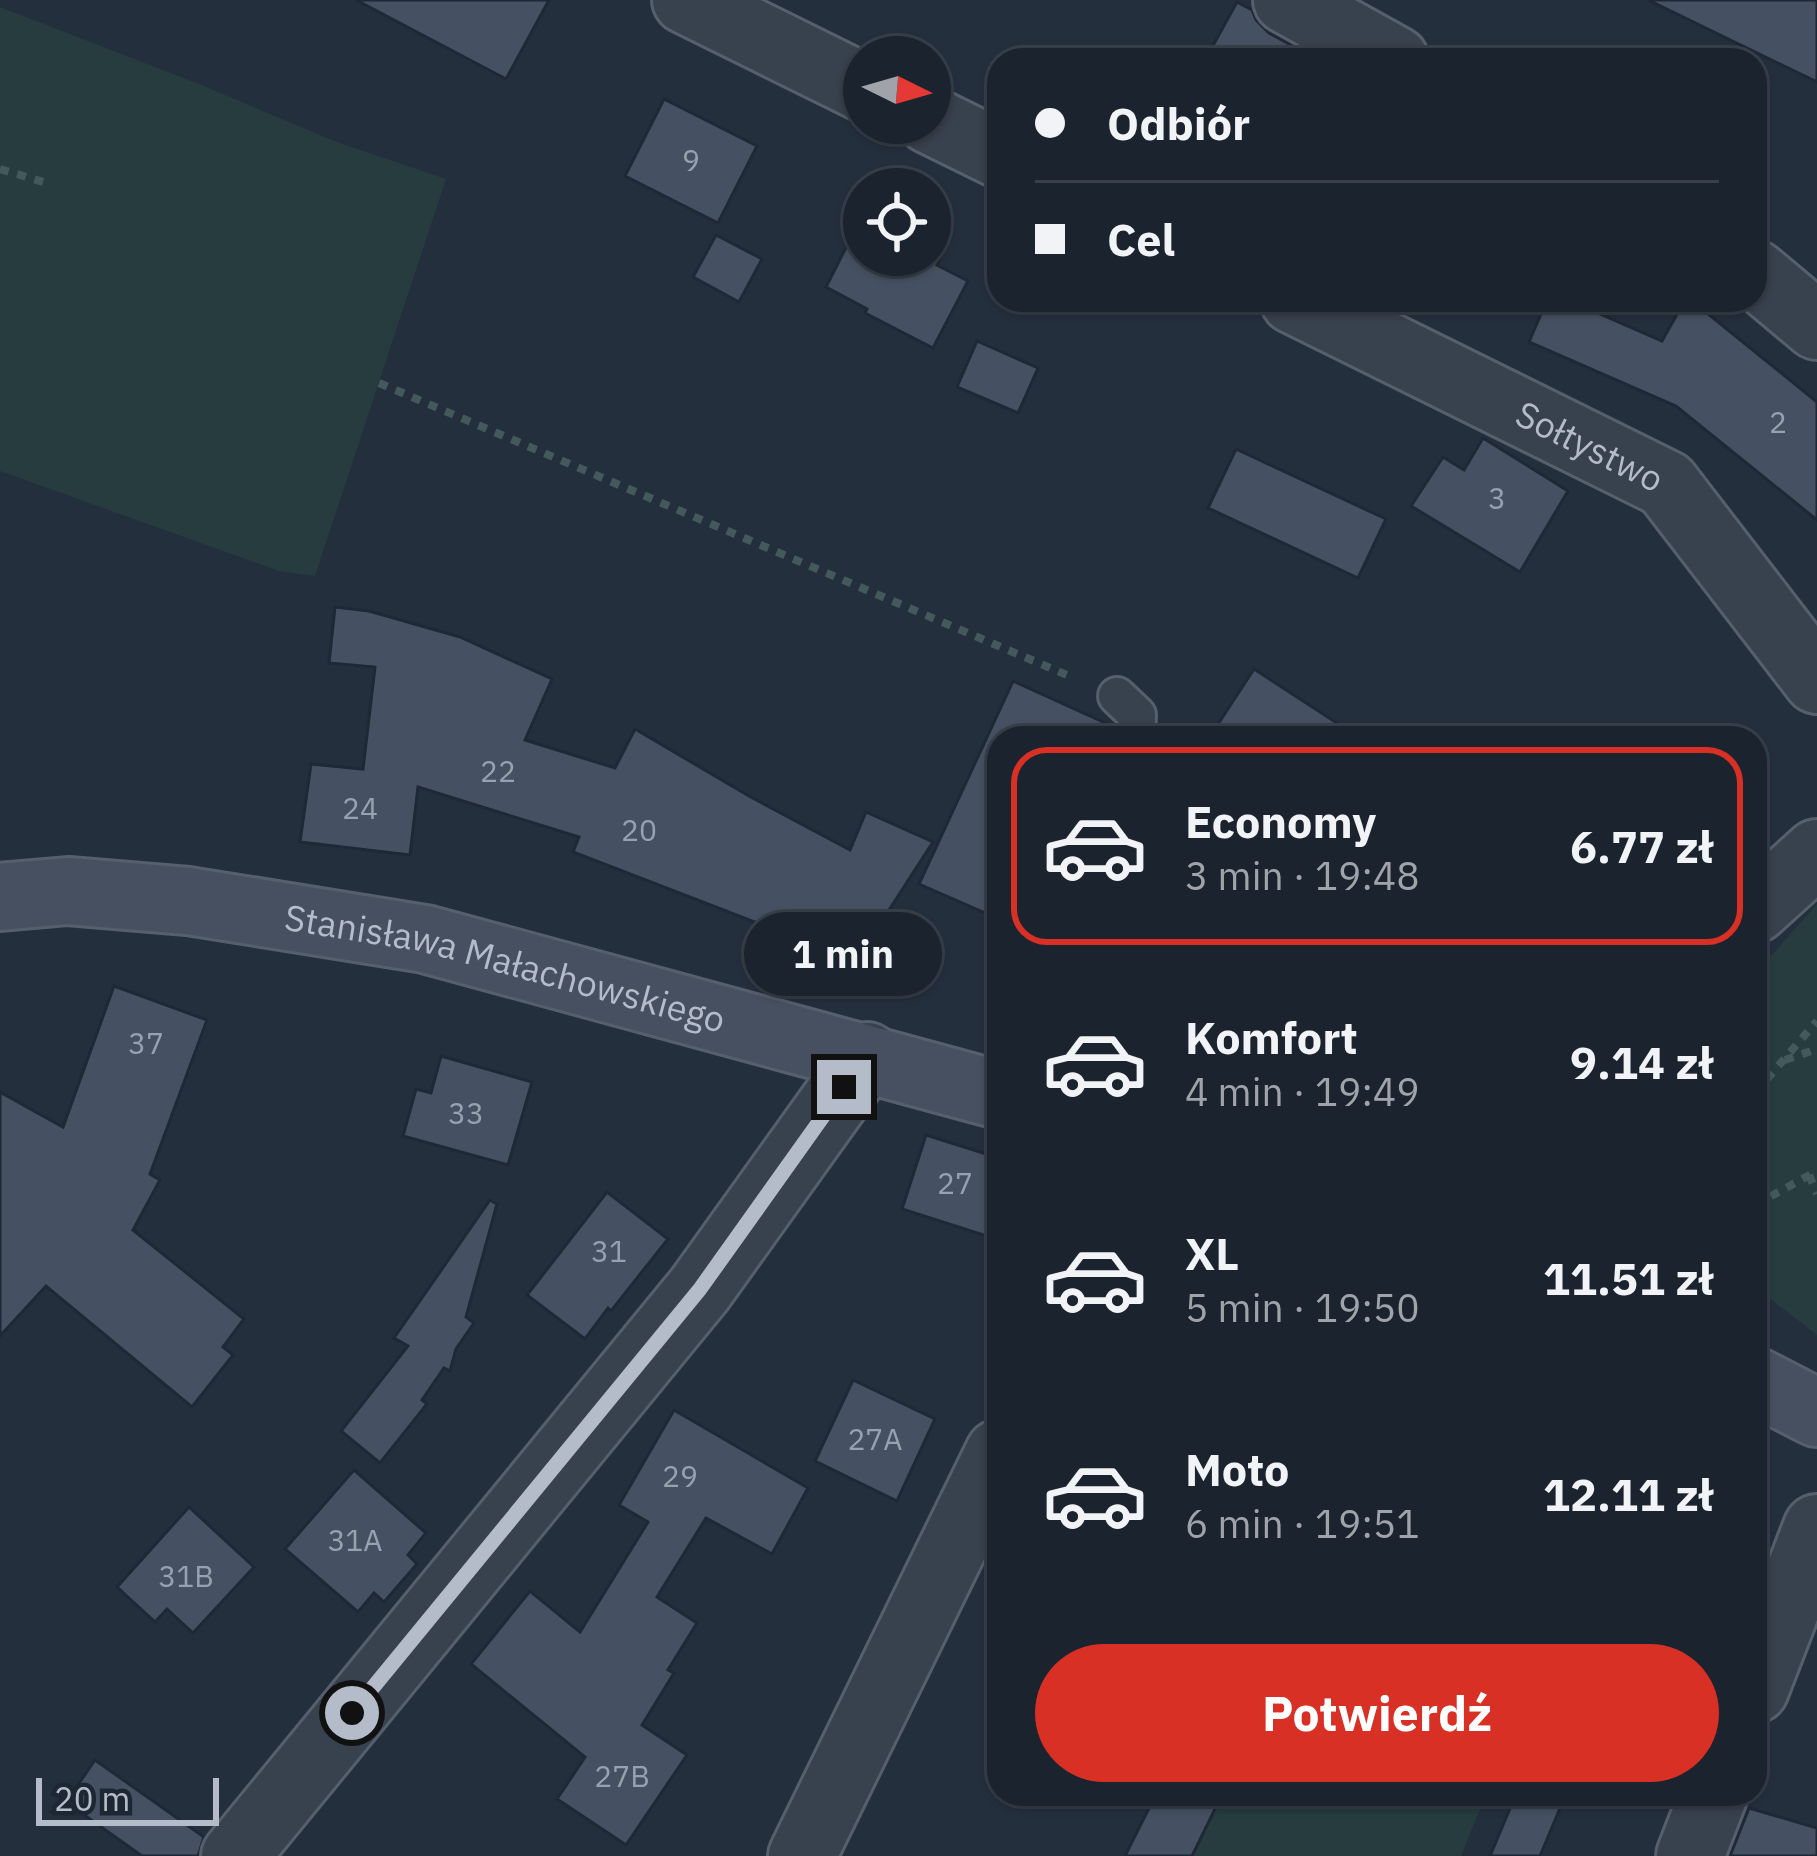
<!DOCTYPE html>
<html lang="pl">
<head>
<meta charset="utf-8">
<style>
  :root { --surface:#1b232e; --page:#282f3a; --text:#f1f3f6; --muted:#a0a4aa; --line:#39404a; --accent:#d93025 }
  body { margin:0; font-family:"IBM Plex Sans",sans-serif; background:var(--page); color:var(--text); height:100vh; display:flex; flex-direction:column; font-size:45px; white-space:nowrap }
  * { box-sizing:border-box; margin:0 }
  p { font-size:39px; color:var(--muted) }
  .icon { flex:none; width:66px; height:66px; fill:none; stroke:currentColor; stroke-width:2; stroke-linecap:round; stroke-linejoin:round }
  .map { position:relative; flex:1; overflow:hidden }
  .sheet { position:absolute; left:987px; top:726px; width:780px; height:1080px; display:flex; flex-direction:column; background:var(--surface); border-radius:36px; box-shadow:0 3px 9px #0004,0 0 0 3px var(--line) }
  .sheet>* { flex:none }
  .top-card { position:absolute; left:987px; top:48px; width:780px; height:264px; border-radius:36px; box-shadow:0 3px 9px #0004,0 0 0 3px var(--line); display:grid; align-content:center; height:264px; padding:0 48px; background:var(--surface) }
  .needle { width:78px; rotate:95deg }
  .fabs { position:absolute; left:843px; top:36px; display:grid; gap:24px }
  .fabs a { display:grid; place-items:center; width:108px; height:108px; border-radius:50%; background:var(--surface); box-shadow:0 3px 9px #0004,0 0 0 3px var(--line); font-size:60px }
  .scale { position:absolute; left:36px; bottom:30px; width:183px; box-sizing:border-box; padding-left:12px; border:6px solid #b4bcc9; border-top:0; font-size:33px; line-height:42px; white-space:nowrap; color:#b4bcc9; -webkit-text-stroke:9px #1d2633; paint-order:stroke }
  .end { position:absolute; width:54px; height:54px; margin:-27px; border:15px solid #b4bcc9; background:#111; box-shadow:0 0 0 6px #111 }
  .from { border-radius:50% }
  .bubble { position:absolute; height:84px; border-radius:42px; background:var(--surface); box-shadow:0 3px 9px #0004,0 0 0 3px var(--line); font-size:39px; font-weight:800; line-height:84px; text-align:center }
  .top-card b { display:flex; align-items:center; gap:42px; height:114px; font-size:45px }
  .top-card b+b { border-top:3px solid var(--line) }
  .top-card i { width:30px; height:30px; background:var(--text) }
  ul { padding:21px 0 0; list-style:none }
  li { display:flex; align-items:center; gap:36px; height:198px; margin:0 24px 18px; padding:0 24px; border:6px solid transparent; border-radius:36px }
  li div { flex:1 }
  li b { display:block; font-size:45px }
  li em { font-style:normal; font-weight:800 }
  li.on { border-color:var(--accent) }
  li>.icon { width:108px; height:108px; stroke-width:1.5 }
  .button { display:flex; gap:24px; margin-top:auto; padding:24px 48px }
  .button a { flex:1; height:138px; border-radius:72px; background:var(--accent); color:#fff; font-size:48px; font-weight:800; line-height:138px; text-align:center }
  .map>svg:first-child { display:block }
  .green { fill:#263c3f }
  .building { fill:#455162; stroke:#1f2835; stroke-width:3 }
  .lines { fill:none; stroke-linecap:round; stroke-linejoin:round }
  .lane-casing { stroke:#565f6c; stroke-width:42 }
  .street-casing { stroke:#565f6c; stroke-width:72 }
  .secondary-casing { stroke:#565f6c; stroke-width:72 }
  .path { stroke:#44595c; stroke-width:8; stroke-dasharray:9 9; stroke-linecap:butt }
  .lane { stroke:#38414e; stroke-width:36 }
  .street { stroke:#38414e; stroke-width:66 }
  .secondary { stroke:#465061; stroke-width:66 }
  .route { stroke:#b4bcc9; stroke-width:15 }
  .labels { text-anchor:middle; stroke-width:9; stroke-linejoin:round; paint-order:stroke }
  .number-label { font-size:30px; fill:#98a1af }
  .street-label { font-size:36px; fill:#b4bcc9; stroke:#1d2633 }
</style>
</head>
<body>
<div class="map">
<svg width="1817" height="1856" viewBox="0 0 1817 1856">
  <rect width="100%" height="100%" fill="#242f3e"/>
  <!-- green -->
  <g class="green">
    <path d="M0 7 199 84 334 141 446 179 315 576 279 571 0 471Z"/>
    <path d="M1817 904V1335L1755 1287V974Z"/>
    <path d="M1187 1794H1486L1461 1856H1161Z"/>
  </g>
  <!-- building -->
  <g class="building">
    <path d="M356 0H549L506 79Z"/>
    <path d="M1648 0H1817V82Z"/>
    <path d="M1237 2 1252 10 1256 20 1269 33 1318 60H1205Z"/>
    <path d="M664 99 757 146 718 223 625 176Z"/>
    <path d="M864 212V255H930V228L950 239 937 265 968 281 933 348 865 313 867 309 826 287Z"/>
    <path d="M716 235 762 259 739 302 693 277Z"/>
    <path d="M1547 300H1568L1662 341 1685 300H1691L1817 402V520L1676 406 1529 342Z"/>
    <path d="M977 341 1038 368 1018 413 957 387Z"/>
    <path d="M1483 438 1568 491 1520 572 1411 506 1443 457 1464 470Z"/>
    <path d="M1236 449 1386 519 1358 578 1208 508Z"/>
    <path d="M335 607 369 611 460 637 552 679 525 740 615 768 635 729 749 796 850 850 866 812 933 842 856 961 573 852 579 837 418 787 410 855 300 842 311 764 363 769 375 667 329 663Z"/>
    <path d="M1254 669 1360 738H1209Z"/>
    <path d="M1013 681 1114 727V738H999V919L919 884Z"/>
    <path d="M114 986 207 1020 150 1174 160 1180 133 1230 244 1319 223 1347 233 1355 192 1407 46 1286 0 1336V1092L63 1127Z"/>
    <path d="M441 1056 532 1082 508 1165 403 1136 416 1089 431 1093Z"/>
    <path d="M926 1135 999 1158V1240L902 1209Z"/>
    <path d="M607 1192 668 1239 611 1311 608 1308 585 1339 527 1295Z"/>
    <path d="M490 1200 497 1204 466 1317 474 1323 456 1349 450 1371 444 1368 422 1400 427 1404 380 1463 341 1431 408 1346 394 1338Z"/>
    <path d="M853 1380 935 1419 897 1501 815 1461Z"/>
    <path d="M674 1410 808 1488 772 1554 706 1518 657 1597 697 1623 668 1670 674 1673 642 1725 687 1755 626 1845 557 1799 585 1757 471 1664 530 1591 580 1632 648 1522 619 1505Z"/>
    <path d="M354 1470 426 1533 408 1555 417 1564 384 1602 374 1593 358 1612 285 1549Z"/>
    <path d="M189 1507 254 1567 193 1633 167 1609 155 1622 117 1587Z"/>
    <path d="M95 1760 204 1837 198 1856H142L66 1802Z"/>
    <path d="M1156 1794H1190L1216 1807 1192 1856H1125Z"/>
    <path d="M1516 1794H1566L1540 1856H1490Z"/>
    <path d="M1749 1808 1817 1828V1856H1730Z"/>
  </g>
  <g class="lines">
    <!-- lane casing -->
    <g class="lane-casing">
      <path id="lane" d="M1117 696 1137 715 1136 738"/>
    </g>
    <!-- street casing -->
    <g class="street-casing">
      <g id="street">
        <path d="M686 0 864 88"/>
        <path d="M1287 0 1395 60"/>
        <path d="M930 120 999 154"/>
        <path d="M1755 274 1817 326"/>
        <path id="s1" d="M1294 300 1666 484 1817 680"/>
        <path d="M1755 909 1817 853"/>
        <path d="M1755 1689 1817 1528"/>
        <path d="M235 1856 700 1289 867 1056"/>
        <path d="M802 1856 999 1453"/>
        <path d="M1690 1856 1714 1794"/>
      </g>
    </g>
    <!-- secondary casing -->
    <g class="secondary-casing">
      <g id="secondary">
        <path id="s2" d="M0 897 68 891 188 901 425 939 999 1095"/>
        <path d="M1755 1381 1817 1413"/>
      </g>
    </g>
    <!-- path -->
    <g class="path">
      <path d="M0 169 50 184"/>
      <path d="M379 383 1074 678"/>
      <path d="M1785 1060 1817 1049"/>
      <path d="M1755 1093 1817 1021"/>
      <path d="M1809 1175 1817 1194"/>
      <path d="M1755 1205 1817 1171"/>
    </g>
    <!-- lane -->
    <use href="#lane" class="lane"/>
    <!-- street -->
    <use href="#street" class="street"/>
    <!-- secondary -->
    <use href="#secondary" class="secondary"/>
  </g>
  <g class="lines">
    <!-- route -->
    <path class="route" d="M352 1713 700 1289 844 1087"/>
  </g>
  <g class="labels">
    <!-- number labels -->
    <g class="number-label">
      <text x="691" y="171">9</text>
      <text x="1778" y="433">2</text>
      <text x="1497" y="509">3</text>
      <text x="498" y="782">22</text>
      <text x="360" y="819">24</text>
      <text x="639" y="841">20</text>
      <text x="146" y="1054">37</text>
      <text x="466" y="1124">33</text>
      <text x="955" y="1194">27</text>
      <text x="609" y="1262">31</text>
      <text x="875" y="1450">27A</text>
      <text x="680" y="1487">29</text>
      <text x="355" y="1551">31A</text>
      <text x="186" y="1587">31B</text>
      <text x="622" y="1787">27B</text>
    </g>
    <!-- street labels -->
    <g class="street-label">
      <text dy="13" stroke="none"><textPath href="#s1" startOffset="330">Sołtystwo</textPath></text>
      <text dy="13" stroke="none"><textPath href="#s2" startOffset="513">Stanisława Małachowskiego</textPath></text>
    </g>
  </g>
</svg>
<div class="fabs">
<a><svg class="needle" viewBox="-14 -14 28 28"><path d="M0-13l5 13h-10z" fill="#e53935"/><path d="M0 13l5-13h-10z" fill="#a0a4aa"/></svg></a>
<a><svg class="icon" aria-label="locate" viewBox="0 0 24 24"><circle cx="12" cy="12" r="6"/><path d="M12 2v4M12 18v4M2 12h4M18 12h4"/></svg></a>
</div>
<div class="scale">20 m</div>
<i class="end from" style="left:352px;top:1713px"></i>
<i class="end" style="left:844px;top:1087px"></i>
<div class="bubble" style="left:744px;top:912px;width:198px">1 min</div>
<div class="top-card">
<b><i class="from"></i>Odbiór</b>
<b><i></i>Cel</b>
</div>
<section class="sheet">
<ul>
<li class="on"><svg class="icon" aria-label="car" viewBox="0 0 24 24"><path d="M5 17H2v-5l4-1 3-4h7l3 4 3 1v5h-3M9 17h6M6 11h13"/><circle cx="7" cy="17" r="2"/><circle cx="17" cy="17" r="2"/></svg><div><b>Economy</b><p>3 min · 19:48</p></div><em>6.77 zł</em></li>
<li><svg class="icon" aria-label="car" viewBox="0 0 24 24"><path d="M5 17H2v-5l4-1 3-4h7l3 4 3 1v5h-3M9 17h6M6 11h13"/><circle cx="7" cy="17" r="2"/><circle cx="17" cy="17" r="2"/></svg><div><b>Komfort</b><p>4 min · 19:49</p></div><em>9.14 zł</em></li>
<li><svg class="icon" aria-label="car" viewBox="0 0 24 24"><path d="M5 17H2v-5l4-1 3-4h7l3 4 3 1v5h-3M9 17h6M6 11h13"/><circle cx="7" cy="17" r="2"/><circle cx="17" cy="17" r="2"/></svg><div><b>XL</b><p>5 min · 19:50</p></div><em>11.51 zł</em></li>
<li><svg class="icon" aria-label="car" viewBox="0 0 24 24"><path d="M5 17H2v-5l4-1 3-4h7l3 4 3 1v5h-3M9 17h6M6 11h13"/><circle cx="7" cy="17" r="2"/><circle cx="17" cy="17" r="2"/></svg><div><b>Moto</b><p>6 min · 19:51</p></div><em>12.11 zł</em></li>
</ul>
<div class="button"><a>Potwierdź</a></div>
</section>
</div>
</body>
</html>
